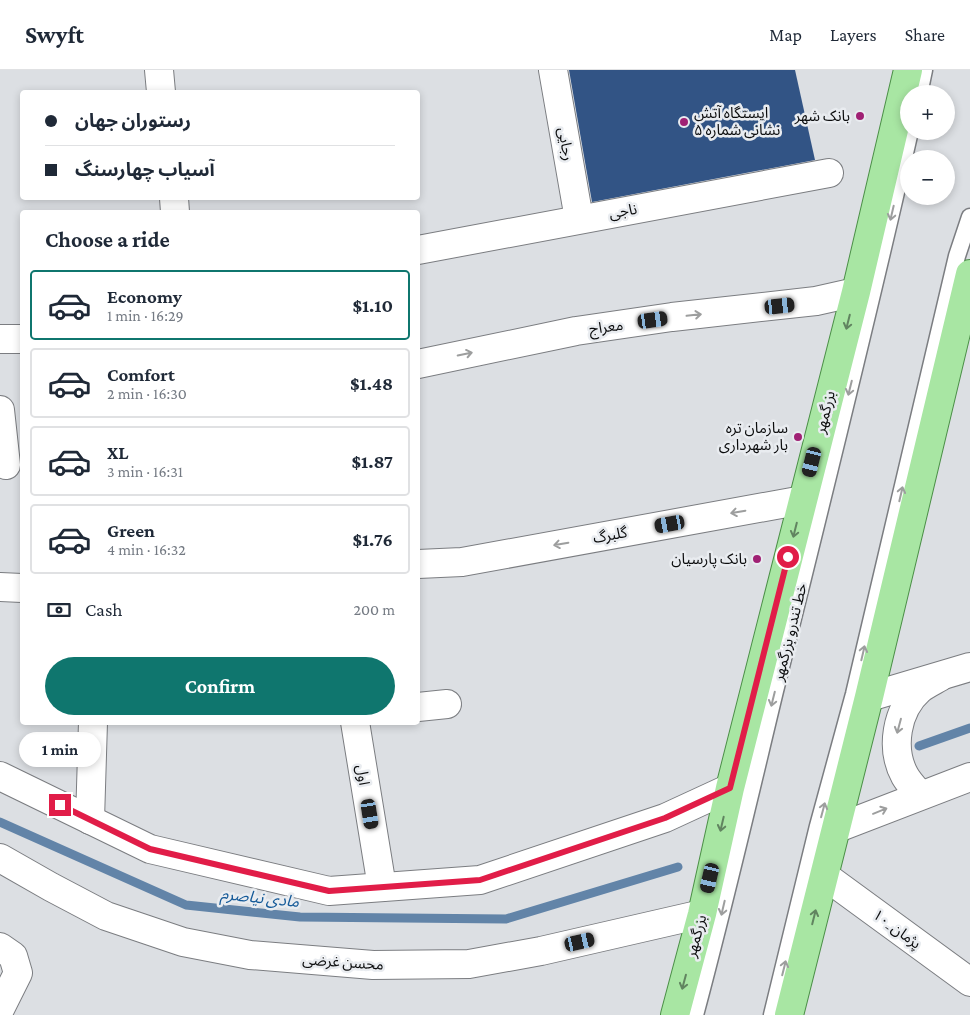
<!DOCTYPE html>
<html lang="en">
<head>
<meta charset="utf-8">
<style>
  :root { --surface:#fff; --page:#f6f6f7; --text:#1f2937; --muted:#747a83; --line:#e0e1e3; --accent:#0f766e }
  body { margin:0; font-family:"Crimson Pro","Noto Sans Arabic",serif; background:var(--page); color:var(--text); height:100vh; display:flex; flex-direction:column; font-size:19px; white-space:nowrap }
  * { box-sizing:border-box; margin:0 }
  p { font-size:16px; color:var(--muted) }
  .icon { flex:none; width:28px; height:28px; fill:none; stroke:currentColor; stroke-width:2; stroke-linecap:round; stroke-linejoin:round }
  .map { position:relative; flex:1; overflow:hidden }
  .drawer { position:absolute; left:20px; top:140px; width:400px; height:515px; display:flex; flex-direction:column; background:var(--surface); border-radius:5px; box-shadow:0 2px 8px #0003 }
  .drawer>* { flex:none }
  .top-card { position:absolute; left:20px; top:20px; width:400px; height:110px; border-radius:5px; box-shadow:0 2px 8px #0003; display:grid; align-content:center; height:110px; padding:0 25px; background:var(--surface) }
  .fabs { position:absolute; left:900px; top:15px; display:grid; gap:10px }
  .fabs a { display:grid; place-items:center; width:55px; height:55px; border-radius:50%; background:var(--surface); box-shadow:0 2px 8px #0003; font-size:25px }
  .end { position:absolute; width:22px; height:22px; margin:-11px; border:6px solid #e11d48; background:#fff; box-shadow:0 0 0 2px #fff }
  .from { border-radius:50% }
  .bubble { position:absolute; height:35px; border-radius:18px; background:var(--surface); box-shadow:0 2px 8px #0003; font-size:16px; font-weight:700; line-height:35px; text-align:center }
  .car { position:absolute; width:15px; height:30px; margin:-15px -8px; border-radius:6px; box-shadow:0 0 4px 1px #0007; background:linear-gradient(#222 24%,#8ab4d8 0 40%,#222 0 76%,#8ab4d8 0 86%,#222 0) }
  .top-card b { display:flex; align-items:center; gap:18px; height:48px; font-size:19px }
  .top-card b+b { border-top:1px solid var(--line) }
  .top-card i { width:12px; height:12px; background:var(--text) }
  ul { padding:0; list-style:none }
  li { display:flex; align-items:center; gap:15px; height:70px; margin:0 10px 8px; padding:0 15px; border:2px solid var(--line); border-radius:5px }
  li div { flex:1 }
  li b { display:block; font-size:19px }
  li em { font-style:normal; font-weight:700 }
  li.active { border-color:var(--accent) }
  li>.icon { width:45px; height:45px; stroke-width:1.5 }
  h2 { padding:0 25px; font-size:22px; line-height:60px }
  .pay { display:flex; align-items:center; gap:12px; height:55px; padding:0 25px; font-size:19px }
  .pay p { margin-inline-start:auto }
  .button { display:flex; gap:10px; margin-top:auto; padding:10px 25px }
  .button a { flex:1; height:58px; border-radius:30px; background:var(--accent); color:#fff; font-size:20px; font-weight:700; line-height:58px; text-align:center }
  header { display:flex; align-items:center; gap:30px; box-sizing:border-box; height:70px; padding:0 25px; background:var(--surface); border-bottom:1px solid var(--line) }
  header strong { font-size:24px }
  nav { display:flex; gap:28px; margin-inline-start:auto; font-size:18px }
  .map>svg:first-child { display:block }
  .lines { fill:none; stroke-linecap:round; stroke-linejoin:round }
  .stream { stroke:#6284a8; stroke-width:9 }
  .building { fill:#325485 }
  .service-casing { stroke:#7b7d81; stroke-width:19 }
  .minor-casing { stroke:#7b7d81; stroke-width:30 }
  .tertiary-casing { stroke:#7b7d81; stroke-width:30 }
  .primary-casing { stroke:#4b8f47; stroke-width:30 }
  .service { stroke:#fff; stroke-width:16 }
  .minor { stroke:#fff; stroke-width:28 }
  .tertiary { stroke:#fff; stroke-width:28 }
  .primary { stroke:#a8e6a3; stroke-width:28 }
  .oneway { stroke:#9d9e9e }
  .oneway2 { stroke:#618460 }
  .route { stroke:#e11d48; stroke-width:6 }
  .poi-dot { fill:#a02174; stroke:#e9ecf0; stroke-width:2 }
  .labels { text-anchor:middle; stroke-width:5; stroke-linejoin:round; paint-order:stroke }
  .poi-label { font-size:15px; fill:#0b0c0d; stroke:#e9ecf0; text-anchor:end }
  .street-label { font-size:15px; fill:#0b0c0d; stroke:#e9ecf0 }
  .water-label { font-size:16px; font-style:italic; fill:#155a98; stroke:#e9ecf0 }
</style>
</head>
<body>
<header>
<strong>Swyft</strong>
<nav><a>Map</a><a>Layers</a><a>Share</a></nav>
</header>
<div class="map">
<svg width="970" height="945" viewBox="0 0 970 945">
  <rect width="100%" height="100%" fill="#dcdfe3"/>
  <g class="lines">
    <!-- stream -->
    <g class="stream">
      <path d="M919 676 970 658"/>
      <path d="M0 752 186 835 300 847 506 849 678 797"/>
    </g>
  </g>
  <!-- building -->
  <path class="building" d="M569 0H795L815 90 592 132Z"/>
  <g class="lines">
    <!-- service casing -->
    <g class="service-casing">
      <g id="service">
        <path d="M919 24 924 0"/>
        <path d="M695 945C724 837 749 729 775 621 821 435 868 248 910 61"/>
        <path d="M772 945 818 756 854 624 957 186 970 147"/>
      </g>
    </g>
    <!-- minor casing -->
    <g class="minor-casing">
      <g id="minor">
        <path d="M159 0 161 22"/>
        <path d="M553 0 579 149"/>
        <path d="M174 128 175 142"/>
        <path d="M418 180 829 103"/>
        <path d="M0 269H22"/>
        <path d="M418 294 576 261 672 247 816 231 856 222"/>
        <path d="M0 340 6 395"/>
        <path d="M418 494 462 492 803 430"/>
        <path d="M0 517 22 518"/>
        <path d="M418 637 447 634"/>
        <path d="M355 652 382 817"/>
        <path d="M0 706 150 779 329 821 480 810 665 748 730 718"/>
        <path d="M90 750 93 652"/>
        <path d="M0 788 51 817 106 846 183 872 250 885 373 895 469 894 541 881 702 844"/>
        <path d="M825 806 970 912"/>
        <path d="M0 877 13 886 18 903 0 939"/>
      </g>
    </g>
    <!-- tertiary casing -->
    <g class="tertiary-casing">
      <g id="tertiary">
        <path d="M869 627 970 597"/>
        <path d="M920 725C915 719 909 713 905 706 890 679 896 640 920 619 925 615 933 611 940 607"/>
        <path d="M835 759 970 707"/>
      </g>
    </g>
    <!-- primary casing -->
    <g class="primary-casing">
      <g id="primary">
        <path d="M675 945 702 844 730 718 856 222 908 0"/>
        <path d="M789 945 869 627 970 204"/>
      </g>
    </g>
    <!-- service -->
    <use href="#service" class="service"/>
    <!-- minor -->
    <use href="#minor" class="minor"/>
    <!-- tertiary -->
    <use href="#tertiary" class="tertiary"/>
    <!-- primary -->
    <use href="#primary" class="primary"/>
  </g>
  <!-- one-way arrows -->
  <defs><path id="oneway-shaft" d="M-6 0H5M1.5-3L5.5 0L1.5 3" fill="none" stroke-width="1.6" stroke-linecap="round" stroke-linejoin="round" transform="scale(1.25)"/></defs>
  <g class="oneway">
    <use href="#oneway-shaft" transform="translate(892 143) rotate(103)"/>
    <use href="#oneway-shaft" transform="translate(694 245) rotate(-6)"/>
    <use href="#oneway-shaft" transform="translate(465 284) rotate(-12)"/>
    <use href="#oneway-shaft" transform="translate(850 318) rotate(104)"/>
    <use href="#oneway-shaft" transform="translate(901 424) rotate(-77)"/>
    <use href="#oneway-shaft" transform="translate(738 442) rotate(170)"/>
    <use href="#oneway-shaft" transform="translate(561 474) rotate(170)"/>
    <use href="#oneway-shaft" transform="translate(863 583) rotate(-77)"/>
    <use href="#oneway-shaft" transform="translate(773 629) rotate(104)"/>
    <use href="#oneway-shaft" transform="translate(899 656) rotate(105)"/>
    <use href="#oneway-shaft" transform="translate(823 740) rotate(-75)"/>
    <use href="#oneway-shaft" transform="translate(880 741) rotate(-22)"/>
    <use href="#oneway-shaft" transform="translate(723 838) rotate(103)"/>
    <use href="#oneway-shaft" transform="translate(784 898) rotate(-76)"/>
  </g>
  <g class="oneway2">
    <use href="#oneway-shaft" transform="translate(848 252) rotate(104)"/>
    <use href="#oneway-shaft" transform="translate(795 460) rotate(104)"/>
    <use href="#oneway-shaft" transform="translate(722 754) rotate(103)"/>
    <use href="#oneway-shaft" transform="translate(814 847) rotate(-76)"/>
    <use href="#oneway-shaft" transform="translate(684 912) rotate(105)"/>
  </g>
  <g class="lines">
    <!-- route -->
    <path class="route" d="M60 735 150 779 329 821 480 810 665 748 730 718 788 487"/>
  </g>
  <!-- markers -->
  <g class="poi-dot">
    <circle cx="860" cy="46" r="5"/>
    <circle cx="684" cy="52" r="5"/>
    <circle cx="798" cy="367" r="5"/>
    <circle cx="757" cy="489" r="5"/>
  </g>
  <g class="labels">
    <!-- poi labels -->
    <g class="poi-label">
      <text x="694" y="48" text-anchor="start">ایستگاه آتش<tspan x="694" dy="17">نشانی شماره ۵</tspan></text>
      <text x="850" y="51">بانک شهر</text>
      <text x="788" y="363">سازمان تره<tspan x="788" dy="17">بار شهرداری</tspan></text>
      <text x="747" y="494">بانک پارسیان</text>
    </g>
    <!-- street labels -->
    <g class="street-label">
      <text transform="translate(566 74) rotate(80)" y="5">رجایی</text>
      <text transform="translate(623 141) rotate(-10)" y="5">ناجی</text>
      <text transform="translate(606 257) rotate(-8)" y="5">معراج</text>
      <text transform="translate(825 342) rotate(-76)" y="5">بزرگمهر</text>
      <text transform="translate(610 465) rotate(-10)" y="5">گلبرگ</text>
      <text transform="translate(790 562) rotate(-76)" y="5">خط تندرو بزرگمهر</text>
      <text transform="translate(363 705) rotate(81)" y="5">اول</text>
      <text transform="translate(897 859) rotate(36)" y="5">۱۰_پژمان</text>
      <text transform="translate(696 866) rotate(-75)" y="5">بزرگمهر</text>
      <text transform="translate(343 892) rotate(4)" y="5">محسن غرضی</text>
    </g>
    <!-- water labels -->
    <g class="water-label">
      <text transform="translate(260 827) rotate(6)" y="6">مادی نیاصرم</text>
    </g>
  </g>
</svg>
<div class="fabs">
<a>+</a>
<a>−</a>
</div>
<i class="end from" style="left:788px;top:487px"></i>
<i class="end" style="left:60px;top:735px"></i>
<div class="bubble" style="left:19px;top:662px;width:82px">1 min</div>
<i class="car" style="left:780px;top:236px;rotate:84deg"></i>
<i class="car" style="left:653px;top:250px;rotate:82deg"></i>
<i class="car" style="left:812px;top:392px;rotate:194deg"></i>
<i class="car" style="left:670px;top:454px;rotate:260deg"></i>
<i class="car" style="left:370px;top:744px;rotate:171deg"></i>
<i class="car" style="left:710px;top:808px;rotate:193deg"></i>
<i class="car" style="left:580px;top:872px;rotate:77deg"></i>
<div class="top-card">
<b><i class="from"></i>رستوران جهان</b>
<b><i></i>آسیاب چهارسنگ</b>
</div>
<section class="drawer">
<h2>Choose a ride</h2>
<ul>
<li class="active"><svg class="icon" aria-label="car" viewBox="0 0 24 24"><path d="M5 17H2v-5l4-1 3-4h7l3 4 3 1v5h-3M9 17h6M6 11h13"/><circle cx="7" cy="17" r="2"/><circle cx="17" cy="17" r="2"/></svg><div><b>Economy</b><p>1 min · 16:29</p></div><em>$1.10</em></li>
<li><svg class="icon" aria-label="car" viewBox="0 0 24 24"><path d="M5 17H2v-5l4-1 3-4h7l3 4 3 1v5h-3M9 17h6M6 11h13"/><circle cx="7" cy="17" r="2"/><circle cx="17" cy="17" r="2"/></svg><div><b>Comfort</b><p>2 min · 16:30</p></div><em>$1.48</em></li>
<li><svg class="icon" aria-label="car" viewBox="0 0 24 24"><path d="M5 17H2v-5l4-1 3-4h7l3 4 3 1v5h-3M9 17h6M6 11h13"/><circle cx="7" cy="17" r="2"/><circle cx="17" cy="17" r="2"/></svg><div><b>XL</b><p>3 min · 16:31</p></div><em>$1.87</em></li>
<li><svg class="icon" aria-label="car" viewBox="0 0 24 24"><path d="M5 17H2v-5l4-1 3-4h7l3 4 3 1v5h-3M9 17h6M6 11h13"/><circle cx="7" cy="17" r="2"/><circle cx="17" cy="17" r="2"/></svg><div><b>Green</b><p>4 min · 16:32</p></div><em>$1.76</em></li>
</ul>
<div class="pay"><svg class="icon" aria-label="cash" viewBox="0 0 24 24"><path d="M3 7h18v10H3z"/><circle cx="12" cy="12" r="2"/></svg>Cash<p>200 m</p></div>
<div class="button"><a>Confirm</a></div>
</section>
</div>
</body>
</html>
